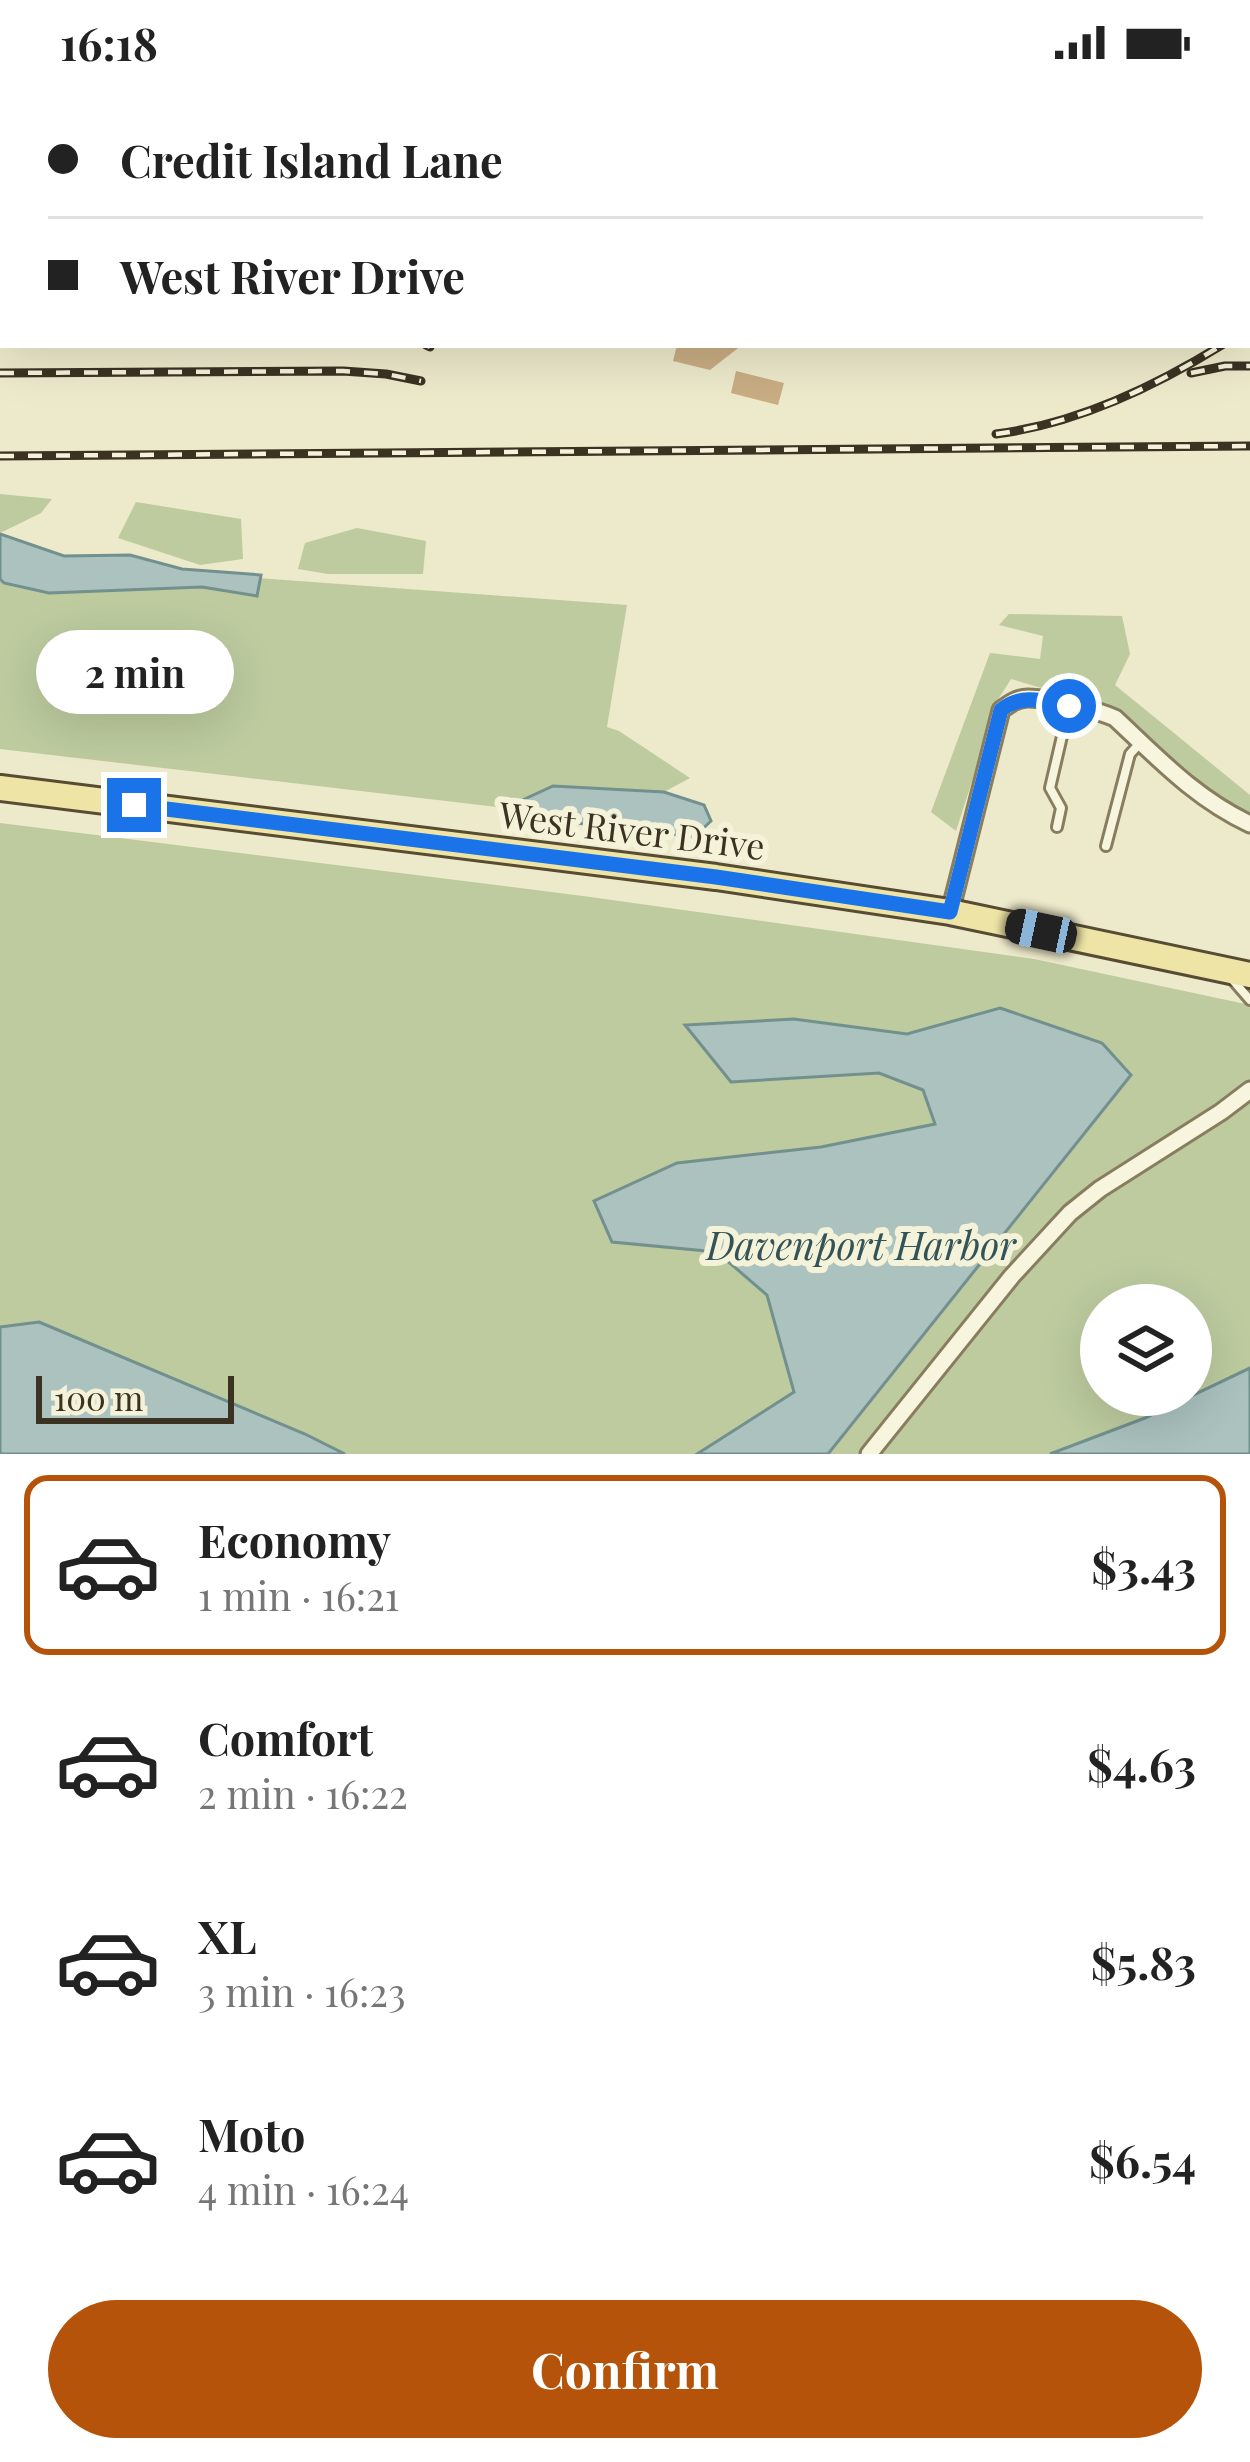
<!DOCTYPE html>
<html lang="en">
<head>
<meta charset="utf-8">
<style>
  :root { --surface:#fff; --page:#f6f6f6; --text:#222; --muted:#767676; --line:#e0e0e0; --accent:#b45309 }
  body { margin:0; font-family:"Playfair Display",serif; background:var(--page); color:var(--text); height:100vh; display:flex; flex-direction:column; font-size:45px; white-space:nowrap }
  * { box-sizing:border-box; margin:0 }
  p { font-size:39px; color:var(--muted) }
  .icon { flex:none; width:66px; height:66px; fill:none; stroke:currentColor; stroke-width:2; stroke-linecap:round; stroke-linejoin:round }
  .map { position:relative; height:1370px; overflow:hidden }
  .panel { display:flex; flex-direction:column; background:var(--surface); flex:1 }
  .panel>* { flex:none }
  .banner { position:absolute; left:0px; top:0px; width:1251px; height:264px; box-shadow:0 12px 48px #0002; display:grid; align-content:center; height:264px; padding:0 48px; background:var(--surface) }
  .tools { position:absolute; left:1080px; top:1200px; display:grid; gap:24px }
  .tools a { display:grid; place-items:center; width:132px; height:132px; border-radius:50%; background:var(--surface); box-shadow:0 12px 48px #0002; font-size:60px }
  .scale { position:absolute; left:36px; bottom:30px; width:198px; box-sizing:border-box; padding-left:12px; border:6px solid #3b3222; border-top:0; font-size:33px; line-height:42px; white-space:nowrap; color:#3b3222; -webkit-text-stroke:9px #f5f2da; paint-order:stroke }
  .end { position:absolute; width:54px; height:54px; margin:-27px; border:15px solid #1a73e8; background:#fff; box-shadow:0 0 0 6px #fff }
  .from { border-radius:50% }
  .bubble { position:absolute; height:84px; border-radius:42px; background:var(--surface); box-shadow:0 12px 48px #0002; font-size:39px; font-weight:700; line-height:84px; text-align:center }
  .car { position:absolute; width:36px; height:72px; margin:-36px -18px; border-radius:15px; box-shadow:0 0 9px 3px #0007; background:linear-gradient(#222 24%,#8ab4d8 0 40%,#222 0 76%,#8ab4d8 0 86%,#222 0) }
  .banner b { display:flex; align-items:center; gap:42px; height:114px; font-size:45px }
  .banner b+b { border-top:3px solid var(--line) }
  .banner i { width:30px; height:30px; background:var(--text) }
  ul { padding:21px 0 0; list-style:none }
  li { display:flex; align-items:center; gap:36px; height:180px; margin:0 24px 18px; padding:0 24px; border:6px solid transparent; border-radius:24px }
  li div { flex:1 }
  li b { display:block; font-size:45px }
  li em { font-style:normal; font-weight:700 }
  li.active { border-color:var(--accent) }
  li>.icon { width:108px; height:108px; stroke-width:1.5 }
  .cta { display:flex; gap:24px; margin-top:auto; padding:24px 48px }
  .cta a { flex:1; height:138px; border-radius:72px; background:var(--accent); color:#fff; font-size:48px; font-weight:700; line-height:138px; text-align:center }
  .status { display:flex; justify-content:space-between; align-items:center; height:84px; padding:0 60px; background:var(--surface); direction:ltr }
  .status svg { height:33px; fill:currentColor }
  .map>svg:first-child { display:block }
  .green { fill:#bdcb9f; fill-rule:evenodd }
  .water { fill:#abc2bf; stroke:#71908e; stroke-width:3 }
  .building { fill:#c9ad83 }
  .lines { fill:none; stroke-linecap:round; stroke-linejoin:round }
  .lane-casing { stroke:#897d60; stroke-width:14 }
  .street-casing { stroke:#897d60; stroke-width:21 }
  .primary-casing { stroke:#574b33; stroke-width:30 }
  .lane { stroke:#f8f5de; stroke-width:8 }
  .street { stroke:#f8f5de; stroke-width:15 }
  .primary { stroke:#ede4a6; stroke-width:24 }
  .rail-casing { stroke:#3b3222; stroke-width:9 }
  .rail { stroke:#f5f2da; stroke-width:4.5; stroke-dasharray:14; stroke-linecap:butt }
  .route { stroke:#1a73e8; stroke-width:15 }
  .labels { text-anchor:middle; stroke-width:12; stroke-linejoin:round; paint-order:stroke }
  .street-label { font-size:36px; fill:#3b3222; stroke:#f5f2da }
  .water-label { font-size:39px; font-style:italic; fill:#325459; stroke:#f5f2da }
</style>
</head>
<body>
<div class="status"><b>16:18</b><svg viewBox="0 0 49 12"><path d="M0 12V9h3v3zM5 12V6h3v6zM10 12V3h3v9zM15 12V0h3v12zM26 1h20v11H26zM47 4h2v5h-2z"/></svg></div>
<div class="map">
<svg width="1250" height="1370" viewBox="0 0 1250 1370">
  <rect width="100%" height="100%" fill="#ede9cb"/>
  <!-- green -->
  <g class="green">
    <path d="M0 410 52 415 41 429 0 449Z"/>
    <path d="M136 418 241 435 243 475 200 481 118 454Z"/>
    <path d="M357 444 426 457 423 490H328L298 485 305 459Z"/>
    <path d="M0 475 627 521 607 643 619 647 690 694 664 708 597 704 592 734 0 665Z"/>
    <path d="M1009 530 1122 532 1130 570 1115 601 1250 711V730L1198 699 1116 626 1011 595 999 614 956 747 931 728 990 569 1040 575 1043 552 999 541Z"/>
    <path d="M0 739 583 812 1034 875 1250 921V1284L1145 1334 1050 1370H828L1131 991 1000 924 907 950 794 935 686 941 731 998 879 989 923 1006 935 1040 821 1063 612 1158 717 1167 767 1211 794 1308 697 1370H343L39 1239 0 1243ZM1101 1221H1191V1311H1101Z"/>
  </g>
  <!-- water -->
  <g class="water">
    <path d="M0 450 64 472 130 471 182 485 261 491 257 512 202 503 49 509 4 499 0 495Z"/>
    <path d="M553 702 664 708 704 721 711 737 694 753 534 734 514 720Z"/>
    <path d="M1000 924 1102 959 1131 991 828 1370H697L794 1308 767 1211 717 1168 612 1158 594 1117 677 1079 821 1063 935 1040 923 1006 879 989 731 998 685 941 794 935 907 950Z"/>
    <path d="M39 1238 305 1350 345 1370H0V1243Z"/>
    <path d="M1250 1284V1370H1050L1145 1334Z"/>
  </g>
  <!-- building -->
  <g class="building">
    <path d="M677 261H742L710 286 673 277Z"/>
    <path d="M736 287 784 299 778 321 731 309Z"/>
  </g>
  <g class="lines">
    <!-- lane casing -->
    <g class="lane-casing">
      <g id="lane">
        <path d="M406 3 407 0"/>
        <path d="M959 3 960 0"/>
        <path d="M1051 3V0"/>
        <path d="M0 214 3 213"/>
        <path d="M1248 255H1250"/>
        <path d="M1057 743 1061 724 1050 704 1069 622"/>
        <path d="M1106 762 1130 670 1141 658"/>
        <path d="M1231 894 1250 916"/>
      </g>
    </g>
    <!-- street casing -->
    <g class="street-casing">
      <g id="street">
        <path d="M231 3 232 0"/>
        <path d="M652 3 653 0"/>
        <path d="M950 828 1001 626C1009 620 1017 614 1028 614 1048 614 1097 626 1115 634 1159 675 1195 714 1250 740"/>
        <path d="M869 1370 1012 1192 1070 1129 1100 1105 1221 1028 1250 1006"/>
      </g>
    </g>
    <!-- primary casing -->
    <g class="primary-casing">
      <path id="primary" d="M0 704 716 793 950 828 1250 891"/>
    </g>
    <!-- lane -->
    <use href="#lane" class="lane"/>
    <!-- street -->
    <use href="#street" class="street"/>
    <!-- primary -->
    <use href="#primary" class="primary"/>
    <!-- rail casing -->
    <g class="rail-casing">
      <g id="rail">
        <path d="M0 231H3"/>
        <path d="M1248 241 1250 239"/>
        <path d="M426 261 430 263"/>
        <path d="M0 289 343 287 386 290 421 297"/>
        <path d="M1191 289 1225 282H1250"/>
        <path d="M996 350C1076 340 1154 303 1222 261"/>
        <path d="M0 372 1250 362"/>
      </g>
    </g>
    <!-- rail -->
    <use href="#rail" class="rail"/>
  </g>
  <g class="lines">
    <!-- route -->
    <path class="route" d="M134 721 716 793 950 828 1001 626C1022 609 1044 617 1069 622"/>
  </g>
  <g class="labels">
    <!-- street labels -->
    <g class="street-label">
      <text transform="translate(632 747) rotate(7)" y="13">West River Drive</text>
    </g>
    <!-- water labels -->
    <g class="water-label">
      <text x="861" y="1176">Davenport Harbor</text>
    </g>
  </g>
</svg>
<div class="tools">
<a><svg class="icon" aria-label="layers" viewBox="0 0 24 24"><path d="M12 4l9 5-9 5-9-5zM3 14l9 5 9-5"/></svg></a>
</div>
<div class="scale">100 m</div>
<i class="end from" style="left:1069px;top:622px"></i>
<i class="end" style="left:134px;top:721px"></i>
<div class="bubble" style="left:36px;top:546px;width:198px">2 min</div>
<i class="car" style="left:1041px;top:847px;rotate:282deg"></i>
<div class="banner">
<b><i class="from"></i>Credit Island Lane</b>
<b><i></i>West River Drive</b>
</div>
</div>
<section class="panel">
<ul>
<li class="active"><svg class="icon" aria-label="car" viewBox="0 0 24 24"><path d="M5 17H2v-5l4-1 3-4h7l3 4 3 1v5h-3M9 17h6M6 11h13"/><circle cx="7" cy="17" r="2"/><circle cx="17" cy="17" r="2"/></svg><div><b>Economy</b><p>1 min · 16:21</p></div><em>$3.43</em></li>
<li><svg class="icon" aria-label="car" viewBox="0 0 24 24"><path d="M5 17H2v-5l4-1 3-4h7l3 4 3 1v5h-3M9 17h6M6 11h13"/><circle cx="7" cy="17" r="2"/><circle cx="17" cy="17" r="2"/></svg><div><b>Comfort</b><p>2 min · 16:22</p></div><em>$4.63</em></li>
<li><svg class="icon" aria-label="car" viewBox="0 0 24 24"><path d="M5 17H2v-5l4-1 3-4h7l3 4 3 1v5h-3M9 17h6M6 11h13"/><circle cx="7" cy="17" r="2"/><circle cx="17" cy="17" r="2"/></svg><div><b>XL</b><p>3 min · 16:23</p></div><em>$5.83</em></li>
<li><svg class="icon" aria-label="car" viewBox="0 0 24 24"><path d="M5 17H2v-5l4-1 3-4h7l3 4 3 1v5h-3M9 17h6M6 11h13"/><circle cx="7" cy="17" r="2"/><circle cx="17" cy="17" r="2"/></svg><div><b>Moto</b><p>4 min · 16:24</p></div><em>$6.54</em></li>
</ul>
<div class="cta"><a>Confirm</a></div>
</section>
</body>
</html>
